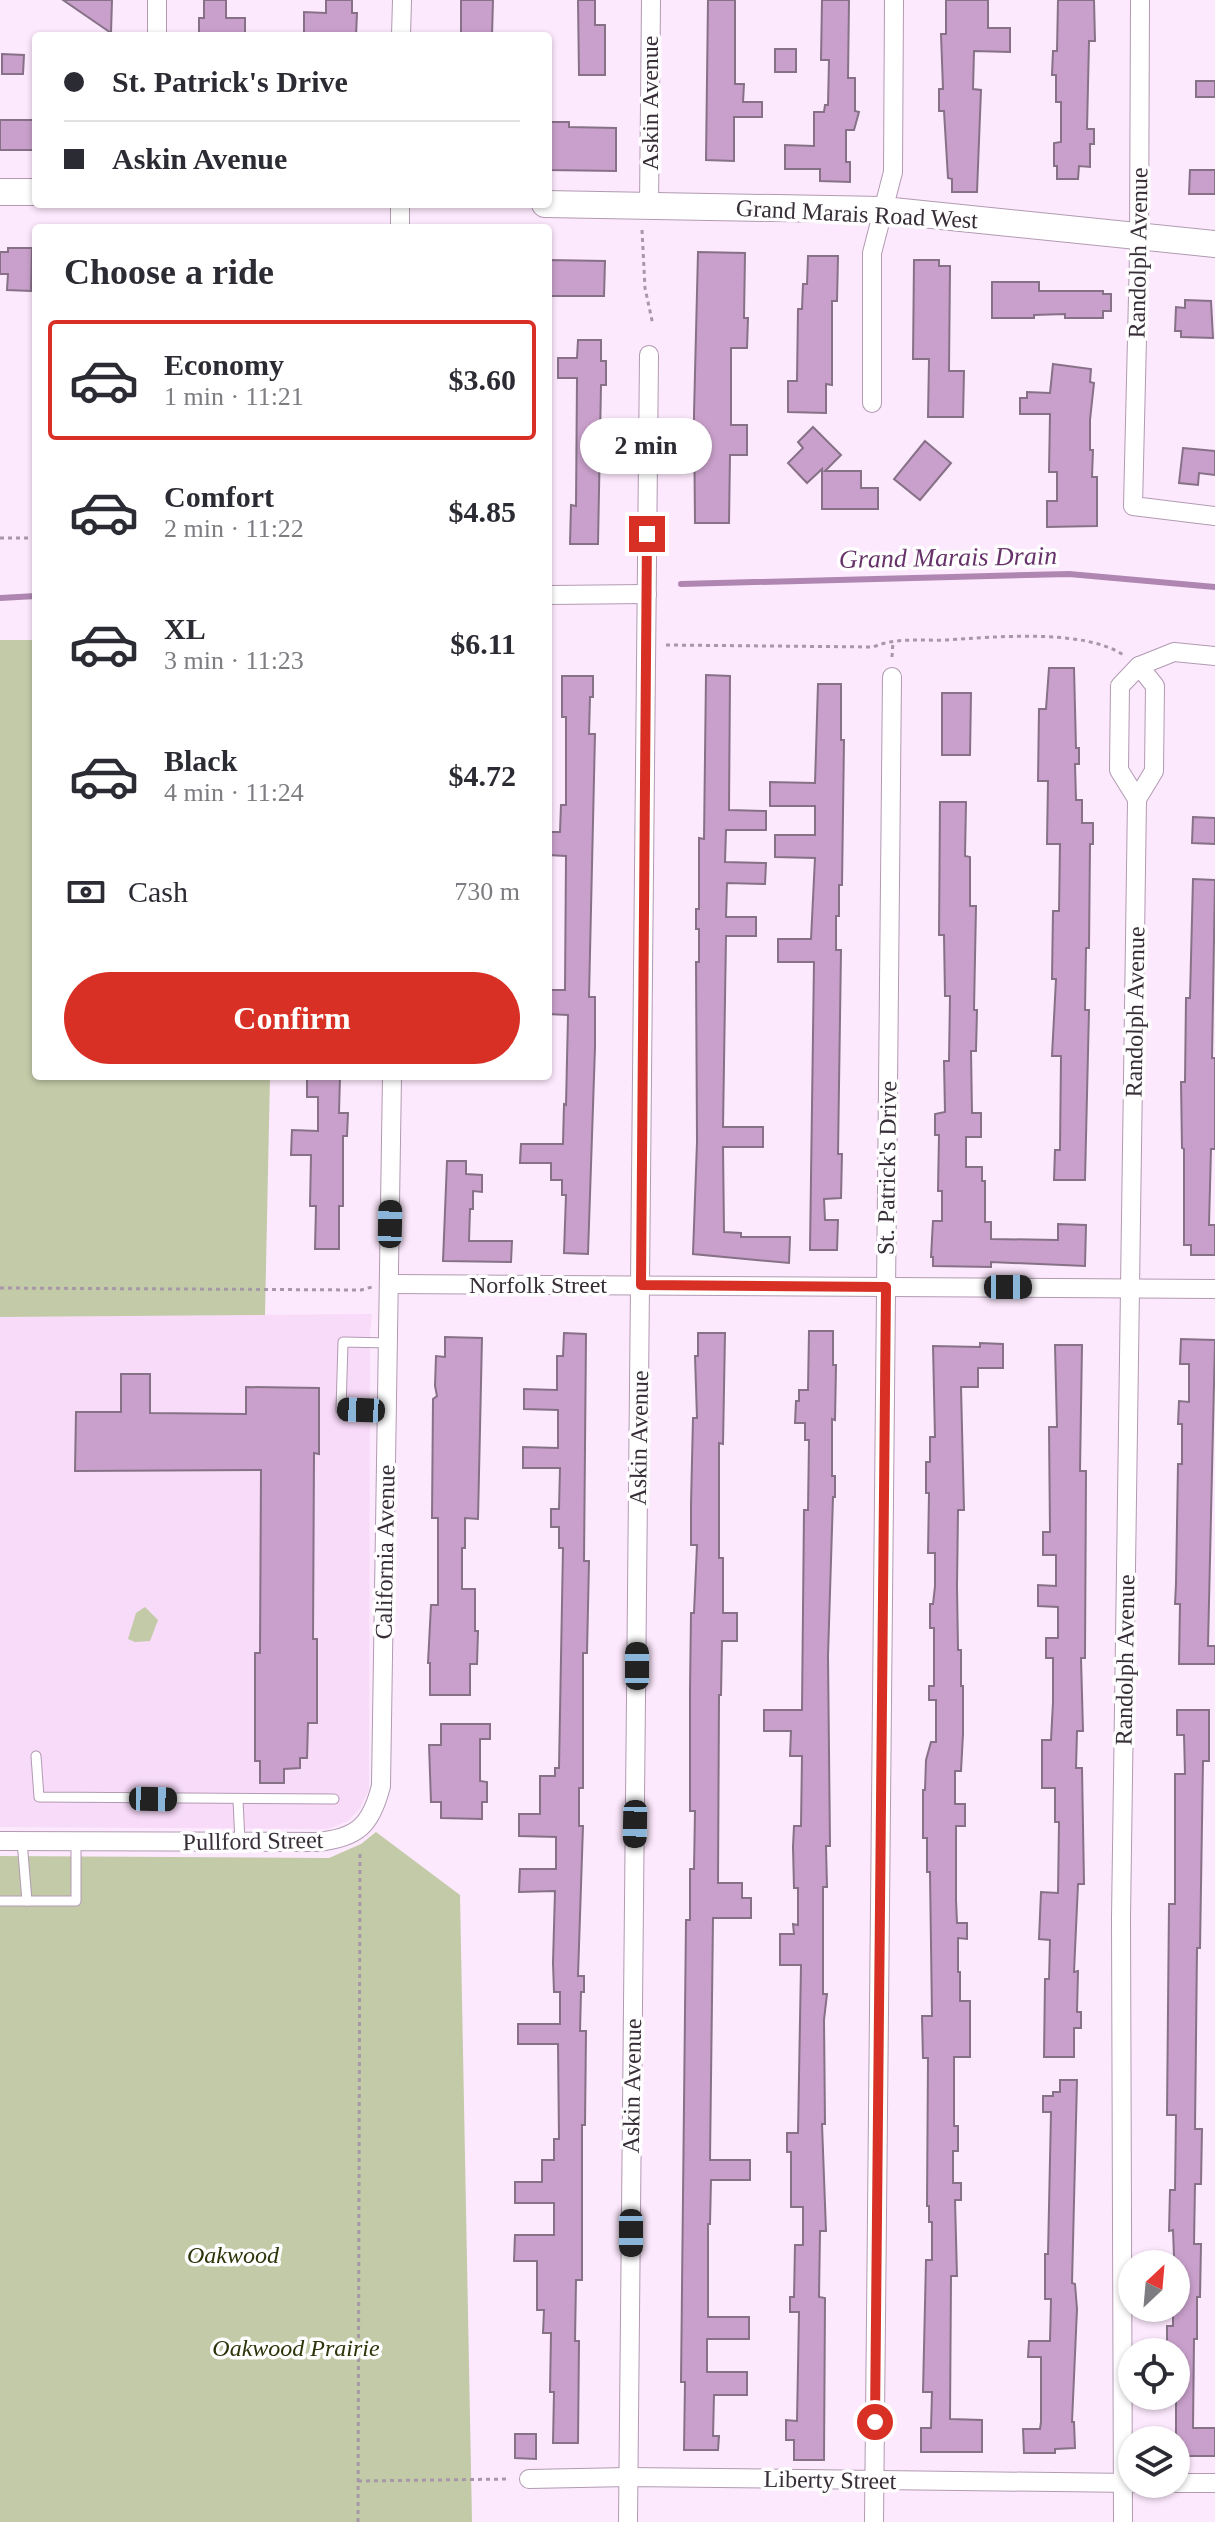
<!DOCTYPE html>
<html lang="en">
<head>
<meta charset="utf-8">
<style>
  :root { --surface:#fff; --page:#f2f2f3; --text:#2b2b33; --muted:#7c7c81; --line:#e1e1e2; --accent:#d93025 }
  body { margin:0; font-family:"Times New Roman",serif; background:var(--page); color:var(--text); height:100vh; display:flex; flex-direction:column; font-size:30px; white-space:nowrap }
  * { box-sizing:border-box; margin:0 }
  p { font-size:26px; color:var(--muted) }
  .icon { flex:none; width:44px; height:44px; fill:none; stroke:currentColor; stroke-width:2; stroke-linecap:round; stroke-linejoin:round }
  .map { position:relative; flex:1; overflow:hidden }
  .panel { position:absolute; left:32px; top:224px; width:520px; height:856px; display:flex; flex-direction:column; background:var(--surface); border-radius:8px; box-shadow:0 2px 6px #0004 }
  .panel>* { flex:none }
  .top-card { position:absolute; left:32px; top:32px; width:520px; height:176px; border-radius:8px; box-shadow:0 2px 6px #0004; display:grid; align-content:center; height:176px; padding:0 32px; background:var(--surface) }
  .needle { width:52px; rotate:26deg }
  .tools { position:absolute; left:1118px; top:2250px; display:grid; gap:16px }
  .tools a { display:grid; place-items:center; width:72px; height:72px; border-radius:50%; background:var(--surface); box-shadow:0 2px 6px #0004; font-size:40px }
  .end { position:absolute; width:36px; height:36px; margin:-18px; border:10px solid #d93025; background:#fff; box-shadow:0 0 0 4px #fff }
  .from { border-radius:50% }
  .bubble { position:absolute; height:56px; border-radius:28px; background:var(--surface); box-shadow:0 2px 6px #0004; font-size:26px; font-weight:600; line-height:56px; text-align:center }
  .car { position:absolute; width:24px; height:48px; margin:-24px -12px; border-radius:10px; box-shadow:0 0 6px 2px #0007; background:linear-gradient(#222 24%,#8ab4d8 0 40%,#222 0 76%,#8ab4d8 0 86%,#222 0) }
  .top-card b { display:flex; align-items:center; gap:28px; height:76px; font-size:30px }
  .top-card b+b { border-top:2px solid var(--line) }
  .top-card i { width:20px; height:20px; background:var(--text) }
  ul { padding:0; list-style:none }
  li { display:flex; align-items:center; gap:24px; height:120px; margin:0 16px 12px; padding:0 16px; border:4px solid transparent; border-radius:8px }
  li div { flex:1 }
  li b { display:block; font-size:30px }
  li em { font-style:normal; font-weight:600 }
  li.current { border-color:var(--accent) }
  li>.icon { width:72px; height:72px; stroke-width:1.5 }
  h2 { padding:0 32px; font-size:36px; line-height:96px }
  .pay { display:flex; align-items:center; gap:20px; height:88px; padding:0 32px; font-size:30px }
  .pay p { margin-inline-start:auto }
  .cta { display:flex; gap:16px; margin-top:auto; padding:16px 32px }
  .cta a { flex:1; height:92px; border-radius:48px; background:var(--accent); color:#fff; font-size:32px; font-weight:600; line-height:92px; text-align:center }
  .map>svg:first-child { display:block }
  .built { fill:#f8daf9 }
  .green { fill:#c2caa8 }
  .lines { fill:none; stroke-linecap:round; stroke-linejoin:round }
  .stream { stroke:#af86b1; stroke-width:6 }
  .building { fill:#c9a0cb; stroke:#867187; stroke-width:2 }
  .lane-casing { stroke:#b19ab2; stroke-width:11 }
  .street-casing { stroke:#b19ab2; stroke-width:20 }
  .secondary-casing { stroke:#b19ab2; stroke-width:28 }
  .path { stroke:#a798a7; stroke-width:3; stroke-dasharray:4 4; stroke-linecap:butt }
  .lane { stroke:#fff; stroke-width:9 }
  .street { stroke:#fff; stroke-width:18 }
  .secondary { stroke:#fff; stroke-width:26 }
  .route { stroke:#d93025; stroke-width:10 }
  .labels { text-anchor:middle; stroke-width:7; stroke-linejoin:round; paint-order:stroke }
  .street-label { font-size:24px; fill:#362d36; stroke:#fefefe }
  .park-label { font-size:24px; font-style:italic; fill:#2d3409; stroke:#fefefe }
  .water-label { font-size:26px; font-style:italic; fill:#663269; stroke:#fefefe }
</style>
</head>
<body>
<div class="map">
<svg width="1215" height="2522" viewBox="0 0 1215 2522">
  <rect width="100%" height="100%" fill="#fde9fd"/>
  <!-- built -->
  <path class="built" d="M372 1314 370 1333 369 1789 360 1808 348 1821 328 1829 0 1827V1317Z"/>
  <!-- green -->
  <g class="green">
    <path d="M0 640H36V1076H270L265 1315 0 1317Z"/>
    <path d="M145 1607 158 1620 150 1641 135 1642 128 1639 136 1613Z"/>
    <path d="M376 1832 460 1895 472 2522H0V1856L329 1858 361 1844Z"/>
  </g>
  <g class="lines">
    <!-- stream -->
    <g class="stream">
      <path d="M681 584 1069 574 1215 587"/>
      <path d="M0 598 36 596"/>
    </g>
  </g>
  <!-- building -->
  <g class="building">
    <path d="M63 0H112L111 33Z"/>
    <path d="M204 0H226V18H245V36H199V18H204Z"/>
    <path d="M326 0H352V13H357L356 36H304V12L326 13Z"/>
    <path d="M461 0H493L492 36H461Z"/>
    <path d="M578 0H595V25H605V75H579Z"/>
    <path d="M708 0H735V84H744L743 102H762V117H734V161L706 160Z"/>
    <path d="M822 0H849L848 78H855V111L859 112 854 130H846V162H850V182L820 181V169H785V145L814 146V112H824L825 105H828L829 60H821Z"/>
    <path d="M946 0H988V28H1010V52L974 51 973 89 981 90 977 192H952V179L948 178 944 111H939V89H943L941 34H946Z"/>
    <path d="M1058 0H1094L1095 41H1089L1087 129H1094V144H1090V167L1079 166 1078 179H1057V166H1054V143L1061 142V102H1056V75H1052L1053 51H1057Z"/>
    <rect x="775" y="49" width="21" height="23"/>
    <path d="M2 54 24 55 23 74H2Z"/>
    <rect x="1196" y="81" width="19" height="16"/>
    <rect x="0" y="120" width="36" height="30"/>
    <path d="M548 122H569V127L616 128V171L548 170Z"/>
    <path d="M1190 170H1215V194H1189Z"/>
    <path d="M8 248H32L31 291 7 290 8 274H0V252H8Z"/>
    <path d="M698 252 745 253 744 318H748L747 348H731V425H747V455H730L729 523H695L694 414Z"/>
    <path d="M808 256H838L837 301H832V385L826 384V413L788 412V381H797L798 309H802L803 284H807Z"/>
    <path d="M548 260 605 261 604 296H548Z"/>
    <path d="M914 260H939V266H950L949 371H964L963 417H928L929 359H913Z"/>
    <path d="M992 282H1039V291H1103V294H1111V311H1103V318H1065V314L1034 315V318H992Z"/>
    <path d="M1185 300 1211 301 1213 338 1181 337V331H1175L1176 307 1185 308Z"/>
    <path d="M578 340H601V361H606V385H601L598 544H570L571 505 576 506 577 378H558V358H577Z"/>
    <path d="M1053 364 1091 369 1090 382 1094 383 1090 420V450H1093L1092 477H1097V526L1047 527V501H1057V472H1049L1050 414H1020V398H1027V392L1050 393Z"/>
    <path d="M813 427 841 455 825 471H861V488H878V509H822V469L807 483 788 463 803 448 798 442Z"/>
    <path d="M925 441 951 463 920 500 894 479Z"/>
    <path d="M1183 448 1215 451V475L1199 473 1198 485 1179 483Z"/>
    <path d="M1049 668H1074L1076 748H1079V764H1075L1076 800H1082V823H1093V844H1090L1089 948H1086L1085 1010H1089L1085 1180H1054L1055 1150H1060L1061 1056H1052L1056 979H1052L1053 911H1059L1060 844H1047L1048 781H1038L1039 709H1046Z"/>
    <path d="M706 675 730 676 729 810 766 811V830H726L725 862 766 863 765 884 727 883 726 917H756V936H726L723 1127H763V1147H723L724 1232 741 1233V1237H790L789 1263 693 1254 697 1142 696 962H699V929H696V909H699V838L704 839Z"/>
    <path d="M562 676H593V697H590L589 734H595L589 997H595V1047L588 1254 564 1253 566 1195H562V1180H551V1163H520L521 1144H563L564 1104 566 1105 568 1015 548 1014V990H565L566 856 548 855V832H560L561 805H566V717H562Z"/>
    <path d="M818 684H841V740H844L842 885H839V916H836V950H841L838 1154H842L841 1198 824 1199 825 1220H838L837 1250H810L814 962H778V939H811L815 858 775 857V835H815V806H770V782L815 783Z"/>
    <path d="M942 693H971L970 755H942Z"/>
    <path d="M940 802H966L965 856 970 857V906H976L974 1010H977L976 1051H971L972 1113H981V1137H966V1167H982V1181H985V1222H991V1239L1058 1240V1224L1086 1225 1085 1266 991 1262V1267L933 1266V1257H931L933 1221H942V1191H938L939 1135H935V1114L945 1112 944 1061H949L950 996H945L944 935H939Z"/>
    <path d="M1193 817 1215 818V844L1192 843Z"/>
    <path d="M1193 879 1215 880 1212 1058H1215V1149H1211L1209 1225H1215V1255H1191V1245H1184V1149L1182 1148 1181 1082H1185L1186 998H1190Z"/>
    <path d="M307 1076H340L339 1113H348L347 1136H343V1206H339V1249H315L316 1206H310L311 1155H291L292 1130 318 1131V1097H307Z"/>
    <path d="M447 1161H466V1174L482 1175V1192L473 1191V1209H470L469 1241H512L511 1262 443 1261Z"/>
    <path d="M809 1331H833V1365H836L835 1420 832 1419V1476H835V1497H833L828 1656 830 1846H826L827 1887H823V1994H827L824 2020 825 2124H822L826 2231H820L819 2297 825 2298 824 2460H794V2440H786V2420L797 2421 799 2312H790V2297H794L795 2245H803V2207H791V2152H787V2133H798L801 1965H780V1934H794L793 1924 798 1925V1888H794L793 1847 794 1826H801L802 1756H790L791 1731H764V1710H802L804 1510H808L809 1440H805V1423H795L796 1401H799V1390H808Z"/>
    <path d="M564 1333 586 1334 584 1561H589L587 1653H583V1788H579V1826H583L578 1976H584V1992H581L580 2031H586L585 2125H582V2280H576L575 2341H579L578 2443H553L554 2392H550L551 2333H543L544 2310H537V2261H514L515 2235H554V2203H515V2182H542V2160H554V2139H559L558 2044H518V2024H560V1992H554L553 1963 555 1891 519 1892 520 1869H556V1837L519 1836V1814H540V1776H555V1768H559L563 1548H559V1527H551V1509H559L560 1468H523V1447L558 1448V1410L524 1409V1389L557 1390V1356H563Z"/>
    <path d="M698 1333H725L723 1444 719 1443V1558H723V1613H737V1641H722L721 1695H719L718 1883H742V1898H751V1918H713L710 2160H750V2180H711L710 2224H708V2317H749V2339H707V2372H747V2395H714L713 2436H719L718 2450H684L685 2382H681L686 1920H690V1869H694L695 1811H690V1691L691 1613H694L697 1545H691V1505L693 1418H697L695 1356H698Z"/>
    <path d="M445 1337 482 1338 478 1519 465 1518V1548H462V1589H475V1631H478L477 1664H470V1695H430V1663H428L431 1605H438V1518H432L433 1399 437 1396 435 1386 436 1356 445 1357Z"/>
    <path d="M1181 1339 1215 1340 1208 1646H1215V1664H1179L1180 1604H1175L1176 1584 1178 1464H1182V1424H1178L1179 1401 1189 1402V1364H1180Z"/>
    <path d="M980 1343 1003 1344V1368H978V1387H961L964 1510H958L957 1586 958 1650H961V1686H963V1734L961 1771H955V1804H965V1826H956V1900L957 1923H967V1939L958 1938V1972H960V2001H970V2057H954V2126H958V2151H953V2183H961V2200H955L957 2276H951L950 2419 982 2420V2452H921V2428H931L932 2392H923L926 2260H932V2222H929V2206H927L928 2058H923L922 2016H932L930 1872H927V1838H923V1790H925L926 1760 931 1742H936V1700H929V1686H934V1628H930V1604H933L935 1586V1553H928L929 1493H926V1462H930V1437H935L933 1346 980 1347Z"/>
    <path d="M1055 1345H1082L1080 1471H1086L1085 1658H1081L1083 1731H1077L1076 1768H1082L1084 1884H1078L1074 1972 1078 1971 1077 2012H1081V2028H1074V2057H1044L1045 1979H1049L1050 1940 1039 1939 1041 1892 1058 1893 1059 1822H1055V1788H1042V1740H1051L1053 1702V1658H1046V1638H1058V1607L1038 1606V1585L1056 1586V1555H1043V1532H1050L1049 1427H1057Z"/>
    <path d="M121 1374H150V1413L246 1414V1387L319 1388V1454L314 1453 313 1639H317V1723H308L307 1758H300V1768L284 1769V1783H260V1761H255V1653H260L261 1470 75 1471 76 1412H121Z"/>
    <path d="M1177 1710H1209V1761H1203L1200 1948H1197L1195 2129H1202L1201 2184H1195L1194 2244H1201L1200 2297H1197V2339H1194L1193 2428H1215V2456H1176V2352L1167 2351V2326H1173V2308H1176L1173 2230 1169 2231 1170 2190H1175L1176 2115H1167L1169 1904H1175V1774H1185L1184 1735H1177Z"/>
    <path d="M441 1724H490V1739H480V1781L487 1782V1802H482V1819L441 1818V1802H431L429 1745H441Z"/>
    <path d="M1060 2080H1077L1072 2283 1075 2284 1077 2309 1072 2422H1074L1075 2448 1055 2449V2453H1024L1023 2429H1040L1041 2422V2357H1028L1029 2341H1050L1051 2299H1045V2254H1048L1051 2112H1043V2096H1053V2092H1060Z"/>
    <path d="M515 2434H536V2459L515 2458Z"/>
  </g>
  <g class="lines">
    <!-- lane casing -->
    <g class="lane-casing">
      <g id="lane">
        <path d="M387 1411 341 1410 343 1342 389 1343"/>
        <path d="M36 1756 39 1797 334 1799"/>
        <path d="M238 1800 240 1842"/>
        <path d="M22 1841 27 1901"/>
        <path d="M0 1901H76V1842"/>
      </g>
    </g>
    <!-- street casing -->
    <g class="street-casing">
      <g id="street">
        <path d="M1140 0 1139 254 1133 506 1215 516"/>
        <path d="M157 36V0"/>
        <path d="M401 36 402 0"/>
        <path d="M649 207 651 0"/>
        <path d="M400 228V204"/>
        <path d="M872 403V253L893 172 894 0"/>
        <path d="M548 595 647 594"/>
        <path d="M1137 799 1119 770 1120 686 1139 666 1174 652 1215 656"/>
        <path d="M389 1284 1215 1289"/>
        <path d="M0 1841 317 1842C358 1838 371 1825 381 1786L392 1076"/>
        <path d="M529 2479 629 2477 1132 2483"/>
        <path d="M1176 2483H1215"/>
        <path d="M628 2522 649 355"/>
        <path d="M874 2522 892 677"/>
        <path d="M1123 2522 1121 1918 1137 799 1154 771 1155 686 1139 666"/>
      </g>
    </g>
    <!-- secondary casing -->
    <g class="secondary-casing">
      <g id="secondary">
        <path d="M0 192H36"/>
        <path d="M545 204 883 210 1215 244"/>
      </g>
    </g>
    <!-- path -->
    <g class="path">
      <path d="M642 230 645 288 653 325"/>
      <path d="M0 538H36"/>
      <path d="M666 645 873 647C897 637 921 641 947 640 995 637 1085 628 1125 656"/>
      <path d="M892 657 893 641"/>
      <path d="M0 1288 361 1290 372 1287"/>
      <path d="M358 2481 510 2479"/>
      <path d="M358 2522 360 1850"/>
    </g>
    <!-- lane -->
    <use href="#lane" class="lane"/>
    <!-- street -->
    <use href="#street" class="street"/>
    <!-- secondary -->
    <use href="#secondary" class="secondary"/>
  </g>
  <g class="lines">
    <!-- route -->
    <path class="route" d="M647 534 641 1285 886 1287 875 2422"/>
  </g>
  <g class="labels">
    <!-- street labels -->
    <g class="street-label">
      <text transform="translate(650 103) rotate(-90)" y="8">Askin Avenue</text>
      <text transform="translate(857 214) rotate(3)" y="8">Grand Marais Road West</text>
      <text transform="translate(1138 253) rotate(-89)" y="8">Randolph Avenue</text>
      <text transform="translate(1135 1012) rotate(-89)" y="8">Randolph Avenue</text>
      <text transform="translate(887 1168) rotate(-89)" y="8">St. Patrick's Drive</text>
      <text x="538" y="1293">Norfolk Street</text>
      <text transform="translate(639 1438) rotate(-89)" y="8">Askin Avenue</text>
      <text transform="translate(385 1552) rotate(-89)" y="8">California Avenue</text>
      <text transform="translate(1125 1660) rotate(-89)" y="8">Randolph Avenue</text>
      <text transform="translate(253 1841) rotate(-1)" y="8">Pullford Street</text>
      <text transform="translate(632 2086) rotate(-89)" y="8">Askin Avenue</text>
      <text transform="translate(830 2480) rotate(1)" y="8">Liberty Street</text>
    </g>
    <!-- park labels -->
    <g class="park-label">
      <text x="233" y="2263">Oakwood</text>
      <text x="296" y="2356">Oakwood Prairie</text>
    </g>
    <!-- water labels -->
    <g class="water-label">
      <text transform="translate(948 557) rotate(-1)" y="9">Grand Marais Drain</text>
    </g>
  </g>
</svg>
<div class="tools">
<a><svg class="needle" viewBox="-14 -14 28 28"><path d="M0-13l5 13h-10z" fill="#e53935"/><path d="M0 13l5-13h-10z" fill="#7c7c81"/></svg></a>
<a><svg class="icon" aria-label="locate" viewBox="0 0 24 24"><circle cx="12" cy="12" r="6"/><path d="M12 2v4M12 18v4M2 12h4M18 12h4"/></svg></a>
<a><svg class="icon" aria-label="layers" viewBox="0 0 24 24"><path d="M12 4l9 5-9 5-9-5zM3 14l9 5 9-5"/></svg></a>
</div>
<i class="end from" style="left:875px;top:2422px"></i>
<i class="end" style="left:647px;top:534px"></i>
<div class="bubble" style="left:580px;top:418px;width:132px">2 min</div>
<i class="car" style="left:390px;top:1224px;rotate:1deg"></i>
<i class="car" style="left:1008px;top:1287px;rotate:90deg"></i>
<i class="car" style="left:361px;top:1410px;rotate:272deg"></i>
<i class="car" style="left:637px;top:1666px;rotate:0deg"></i>
<i class="car" style="left:153px;top:1799px;rotate:91deg"></i>
<i class="car" style="left:635px;top:1824px;rotate:181deg"></i>
<i class="car" style="left:631px;top:2233px;rotate:180deg"></i>
<div class="top-card">
<b><i class="from"></i>St. Patrick's Drive</b>
<b><i></i>Askin Avenue</b>
</div>
<section class="panel">
<h2>Choose a ride</h2>
<ul>
<li class="current"><svg class="icon" aria-label="car" viewBox="0 0 24 24"><path d="M5 17H2v-5l4-1 3-4h7l3 4 3 1v5h-3M9 17h6M6 11h13"/><circle cx="7" cy="17" r="2"/><circle cx="17" cy="17" r="2"/></svg><div><b>Economy</b><p>1 min · 11:21</p></div><em>$3.60</em></li>
<li><svg class="icon" aria-label="car" viewBox="0 0 24 24"><path d="M5 17H2v-5l4-1 3-4h7l3 4 3 1v5h-3M9 17h6M6 11h13"/><circle cx="7" cy="17" r="2"/><circle cx="17" cy="17" r="2"/></svg><div><b>Comfort</b><p>2 min · 11:22</p></div><em>$4.85</em></li>
<li><svg class="icon" aria-label="car" viewBox="0 0 24 24"><path d="M5 17H2v-5l4-1 3-4h7l3 4 3 1v5h-3M9 17h6M6 11h13"/><circle cx="7" cy="17" r="2"/><circle cx="17" cy="17" r="2"/></svg><div><b>XL</b><p>3 min · 11:23</p></div><em>$6.11</em></li>
<li><svg class="icon" aria-label="car" viewBox="0 0 24 24"><path d="M5 17H2v-5l4-1 3-4h7l3 4 3 1v5h-3M9 17h6M6 11h13"/><circle cx="7" cy="17" r="2"/><circle cx="17" cy="17" r="2"/></svg><div><b>Black</b><p>4 min · 11:24</p></div><em>$4.72</em></li>
</ul>
<div class="pay"><svg class="icon" aria-label="cash" viewBox="0 0 24 24"><path d="M3 7h18v10H3z"/><circle cx="12" cy="12" r="2"/></svg>Cash<p>730 m</p></div>
<div class="cta"><a>Confirm</a></div>
</section>
</div>
</body>
</html>
